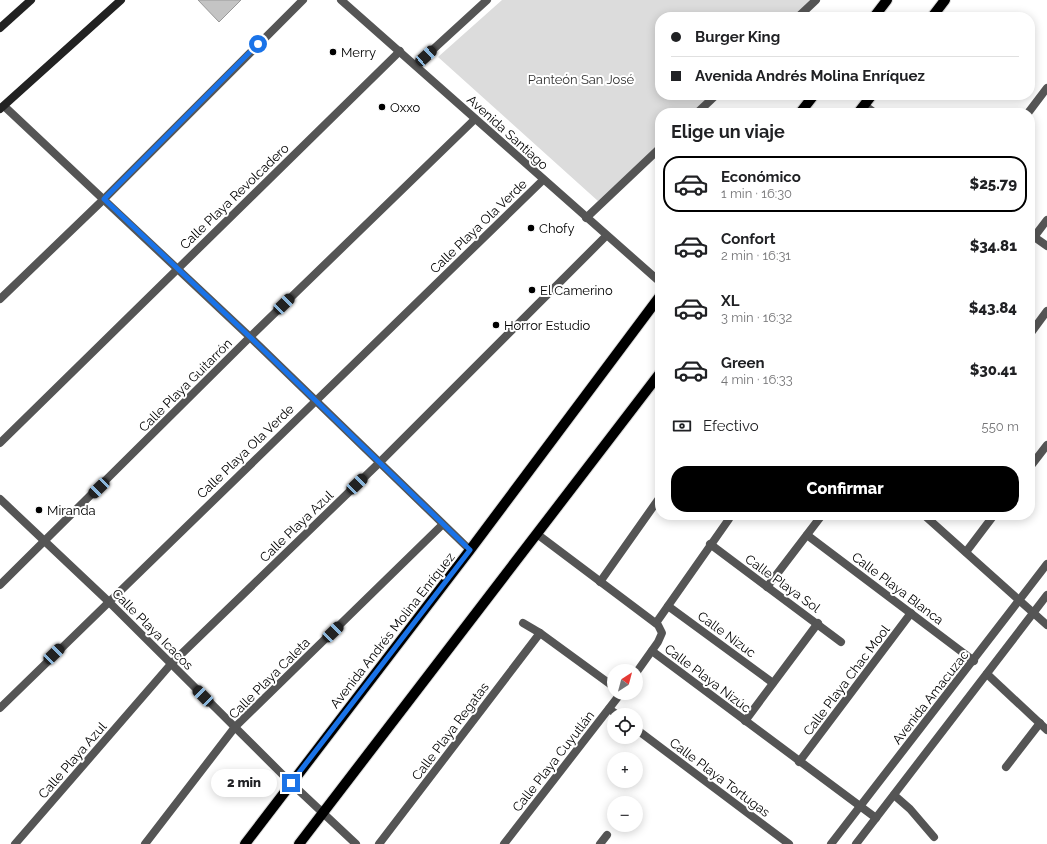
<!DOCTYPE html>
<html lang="es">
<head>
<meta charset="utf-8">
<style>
  :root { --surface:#fff; --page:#f2f2f2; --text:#202124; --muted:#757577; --line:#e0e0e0; --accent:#000 }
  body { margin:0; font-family:Raleway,sans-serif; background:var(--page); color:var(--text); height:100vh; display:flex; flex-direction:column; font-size:15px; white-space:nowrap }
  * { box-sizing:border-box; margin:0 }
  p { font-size:13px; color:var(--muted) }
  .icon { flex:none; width:22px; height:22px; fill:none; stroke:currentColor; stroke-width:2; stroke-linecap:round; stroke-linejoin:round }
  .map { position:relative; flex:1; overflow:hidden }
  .drawer { position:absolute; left:655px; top:108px; width:380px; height:412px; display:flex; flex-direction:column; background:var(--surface); border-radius:16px; box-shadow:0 2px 10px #0003 }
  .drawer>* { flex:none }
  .banner { position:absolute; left:655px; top:12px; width:380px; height:88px; border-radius:16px; box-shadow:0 2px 10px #0003; display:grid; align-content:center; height:88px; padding:0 16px; background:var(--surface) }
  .needle { width:26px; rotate:36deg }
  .controls { position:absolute; left:607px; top:664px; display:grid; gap:8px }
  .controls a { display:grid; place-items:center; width:36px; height:36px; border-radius:50%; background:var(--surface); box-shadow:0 2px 10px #0003; font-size:20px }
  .end { position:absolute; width:18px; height:18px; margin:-9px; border:5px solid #1a73e8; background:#fff; box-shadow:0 0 0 2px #fff }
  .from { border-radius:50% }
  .bubble { position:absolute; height:28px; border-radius:14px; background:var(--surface); box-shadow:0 2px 10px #0003; font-size:13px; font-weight:800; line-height:28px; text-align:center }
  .car { position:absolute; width:12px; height:24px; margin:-12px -6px; border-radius:5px; box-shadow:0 0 3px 1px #0007; background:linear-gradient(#222 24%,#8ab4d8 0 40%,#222 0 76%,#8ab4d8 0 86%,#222 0) }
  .banner b { display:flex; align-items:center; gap:14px; height:38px; font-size:15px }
  .banner b+b { border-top:1px solid var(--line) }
  .banner i { width:10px; height:10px; background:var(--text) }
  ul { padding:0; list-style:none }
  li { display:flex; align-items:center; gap:12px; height:56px; margin:0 8px 6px; padding:0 8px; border:2px solid transparent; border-radius:16px }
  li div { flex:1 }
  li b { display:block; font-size:15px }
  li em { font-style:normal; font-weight:800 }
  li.current { border-color:var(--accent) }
  li>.icon { width:36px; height:36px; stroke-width:1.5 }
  h2 { padding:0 16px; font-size:18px; line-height:48px }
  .pay { display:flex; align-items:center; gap:10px; height:44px; padding:0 16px; font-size:15px }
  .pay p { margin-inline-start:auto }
  .action { display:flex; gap:8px; margin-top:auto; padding:8px 16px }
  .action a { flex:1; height:46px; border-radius:16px; background:var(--accent); color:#fff; font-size:16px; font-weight:800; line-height:46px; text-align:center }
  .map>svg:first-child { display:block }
  .green { fill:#dcdcdc }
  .building { fill:#c4c4c4; stroke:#999 }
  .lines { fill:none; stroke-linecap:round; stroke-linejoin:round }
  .primary-casing { stroke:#dbdbdb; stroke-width:12 }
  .minor { stroke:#555; stroke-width:8 }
  .tertiary { stroke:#555; stroke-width:8 }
  .secondary { stroke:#222; stroke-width:8 }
  .primary { stroke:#000; stroke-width:10 }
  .route { stroke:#1a73e8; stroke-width:5 }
  .poi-dot { fill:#000; stroke:#fff; stroke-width:1.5 }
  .labels { text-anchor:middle; stroke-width:4; stroke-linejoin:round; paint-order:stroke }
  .poi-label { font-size:13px; fill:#000; stroke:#fff; text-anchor:start }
  .park-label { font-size:13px; fill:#333; stroke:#fff }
  .street-label { font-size:13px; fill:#000; stroke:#fff }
</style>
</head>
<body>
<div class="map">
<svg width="1047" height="844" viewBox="0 0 1047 844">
  <rect width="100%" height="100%" fill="#fff"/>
  <!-- green -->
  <path class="green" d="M502 0H812L794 17H660V95H711L692 113H660V143L598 201 438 57Z"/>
  <!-- building -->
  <path class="building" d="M198 0H241L219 22Z"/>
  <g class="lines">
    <!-- primary casing -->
    <g class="primary-casing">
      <g id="primary">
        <path d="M874 17 887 0"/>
        <path d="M932 17 945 0"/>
        <path d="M800 113 814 95"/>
        <path d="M858 113 872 95"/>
        <path d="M245 844 470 550 660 296"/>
        <path d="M299 844 660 373"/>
      </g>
    </g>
    <!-- minor -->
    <g class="minor">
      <path d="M798 17 816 0"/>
      <path d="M416 65 487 0"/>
      <path d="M864 105 875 113"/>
      <path d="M4 106 250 337 470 550"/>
      <path d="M697 113 716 95"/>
      <path d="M1028 113 1047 88"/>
      <path d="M586 218 660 148"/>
      <path d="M1030 234 1047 246"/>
      <path d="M1034 237 1047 220"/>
      <path d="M0 299 104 199 303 0"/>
      <path d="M1030 334 1047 311"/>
      <path d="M0 443 400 51"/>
      <path d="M1030 467 1047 445"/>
      <path d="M0 499 108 601 291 783 356 844"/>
      <path d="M537 534 658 625 662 633 658 642 636 673"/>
      <path d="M807 535 974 661"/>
      <path d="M710 544 841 642"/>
      <path d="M966 552 994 515"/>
      <path d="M600 582 660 497"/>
      <path d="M0 585 250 337 475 119"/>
      <path d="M767 587 822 515"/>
      <path d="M668 606 773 683"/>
      <path d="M523 623 540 633 614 687"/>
      <path d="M656 623 729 519"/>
      <path d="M652 651 876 818"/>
      <path d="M987 674 1047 730"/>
      <path d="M0 708 543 180"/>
      <path d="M609 709 618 715"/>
      <path d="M745 721 818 623"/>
      <path d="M636 729 789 844"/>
      <path d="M799 762 911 613"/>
      <path d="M1006 767 1040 723"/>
      <path d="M894 795 910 809 934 837"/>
      <path d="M15 844 171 664 379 463 606 236"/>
      <path d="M145 844 235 727 442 525"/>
      <path d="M379 844 540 633"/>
      <path d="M504 844 621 693"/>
      <path d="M600 844 607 835"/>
      <path d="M831 844 1047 564"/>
      <path d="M856 844 1047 595"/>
    </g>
    <!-- tertiary -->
    <g class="tertiary">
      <path d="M341 0 660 282"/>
      <path d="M924 515 1047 625"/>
    </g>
    <!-- secondary -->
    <g class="secondary">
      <path d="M0 28 31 0"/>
      <path d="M0 109 121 0"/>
    </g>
    <!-- primary -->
    <use href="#primary" class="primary"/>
  </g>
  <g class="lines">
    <!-- route -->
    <path class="route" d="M258 44 104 199 250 337 470 550 291 783"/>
  </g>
  <!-- markers -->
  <g class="poi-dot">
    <circle cx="333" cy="52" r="4"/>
    <circle cx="382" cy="107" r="4"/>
    <circle cx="531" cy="228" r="4"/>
    <circle cx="532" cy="290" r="4"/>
    <circle cx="496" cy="325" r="4"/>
    <circle cx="39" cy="510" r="4"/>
  </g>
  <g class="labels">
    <!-- poi labels -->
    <g class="poi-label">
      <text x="341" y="57">Merry</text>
      <text x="390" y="112">Oxxo</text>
      <text x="539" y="233">Chofy</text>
      <text x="540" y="295">El Camerino</text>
      <text x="504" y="330">Horror Estudio</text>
      <text x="47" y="515">Miranda</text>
    </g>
    <!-- park labels -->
    <g class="park-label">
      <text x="581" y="84">Panteón San José</text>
    </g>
    <!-- street labels -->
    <g class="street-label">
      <text transform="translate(508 132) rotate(42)" y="5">Avenida Santiago</text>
      <text transform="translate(234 196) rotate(-44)" y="5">Calle Playa Revolcadero</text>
      <text transform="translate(478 226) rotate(-44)" y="5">Calle Playa Ola Verde</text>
      <text transform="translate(185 385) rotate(-45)" y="5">Calle Playa Guitarrón</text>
      <text transform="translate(245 451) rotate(-44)" y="5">Calle Playa Ola Verde</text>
      <text transform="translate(296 526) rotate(-44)" y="5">Calle Playa Azul</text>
      <text transform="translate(783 583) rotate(36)" y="5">Calle Playa Sol</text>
      <text transform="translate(898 588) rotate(37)" y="5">Calle Playa Blanca</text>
      <text transform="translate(153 629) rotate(45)" y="5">Calle Playa Icacos</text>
      <text transform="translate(392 630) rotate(-52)" y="5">Avenida Andrés Molina Enríquez</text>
      <text transform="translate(727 634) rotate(36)" y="5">Calle Nizuc</text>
      <text transform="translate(269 678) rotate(-45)" y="5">Calle Playa Caleta</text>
      <text transform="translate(708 678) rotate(37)" y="5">Calle Playa Nizúc</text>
      <text transform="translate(846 680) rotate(-53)" y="5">Calle Playa Chac Mool</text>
      <text transform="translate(930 697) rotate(-52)" y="5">Avenida Amacuzac</text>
      <text transform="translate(450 731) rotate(-53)" y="5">Calle Playa Regatas</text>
      <text transform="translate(72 760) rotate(-49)" y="5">Calle Playa Azul</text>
      <text transform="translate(553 761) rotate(-52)" y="5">Calle Playa Cuyutlán</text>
      <text transform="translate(720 777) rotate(37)" y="5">Calle Playa Tortugas</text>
    </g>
  </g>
</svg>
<div class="controls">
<a><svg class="needle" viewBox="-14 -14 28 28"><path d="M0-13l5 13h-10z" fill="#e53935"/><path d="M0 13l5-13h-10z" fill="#757577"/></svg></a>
<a><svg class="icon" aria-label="locate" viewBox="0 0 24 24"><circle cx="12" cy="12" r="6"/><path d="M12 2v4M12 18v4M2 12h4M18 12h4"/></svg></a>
<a>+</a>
<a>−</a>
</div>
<i class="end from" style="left:258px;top:44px"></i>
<i class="end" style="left:291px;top:783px"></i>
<div class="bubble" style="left:211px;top:769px;width:66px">2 min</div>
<i class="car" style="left:426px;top:56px;rotate:48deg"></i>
<i class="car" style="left:284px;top:304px;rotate:46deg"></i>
<i class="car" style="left:357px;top:484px;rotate:46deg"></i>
<i class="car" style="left:99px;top:488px;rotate:226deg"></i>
<i class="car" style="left:333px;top:632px;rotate:46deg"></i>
<i class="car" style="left:54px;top:654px;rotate:46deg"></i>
<i class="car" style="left:203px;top:696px;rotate:315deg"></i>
<div class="banner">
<b><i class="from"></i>Burger King</b>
<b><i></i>Avenida Andrés Molina Enríquez</b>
</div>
<section class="drawer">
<h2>Elige un viaje</h2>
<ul>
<li class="current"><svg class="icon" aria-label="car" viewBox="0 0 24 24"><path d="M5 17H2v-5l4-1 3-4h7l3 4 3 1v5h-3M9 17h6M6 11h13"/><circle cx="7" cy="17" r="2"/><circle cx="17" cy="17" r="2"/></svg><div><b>Económico</b><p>1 min · 16:30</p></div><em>$25.79</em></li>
<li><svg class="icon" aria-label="car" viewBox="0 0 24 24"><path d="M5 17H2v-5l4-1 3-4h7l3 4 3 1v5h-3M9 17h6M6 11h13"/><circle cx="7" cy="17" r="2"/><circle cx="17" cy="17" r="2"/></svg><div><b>Confort</b><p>2 min · 16:31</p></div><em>$34.81</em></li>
<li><svg class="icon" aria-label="car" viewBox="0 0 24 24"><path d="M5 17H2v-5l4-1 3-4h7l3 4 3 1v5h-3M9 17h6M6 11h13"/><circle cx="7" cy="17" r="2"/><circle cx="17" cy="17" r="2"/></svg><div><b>XL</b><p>3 min · 16:32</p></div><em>$43.84</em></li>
<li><svg class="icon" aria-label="car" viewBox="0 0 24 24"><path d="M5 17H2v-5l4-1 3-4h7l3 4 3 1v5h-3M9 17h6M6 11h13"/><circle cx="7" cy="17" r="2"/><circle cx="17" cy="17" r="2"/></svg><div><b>Green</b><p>4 min · 16:33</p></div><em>$30.41</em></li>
</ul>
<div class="pay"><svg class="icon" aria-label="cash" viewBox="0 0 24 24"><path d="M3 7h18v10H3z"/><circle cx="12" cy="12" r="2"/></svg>Efectivo<p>550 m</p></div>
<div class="action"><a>Confirmar</a></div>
</section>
</div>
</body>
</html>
